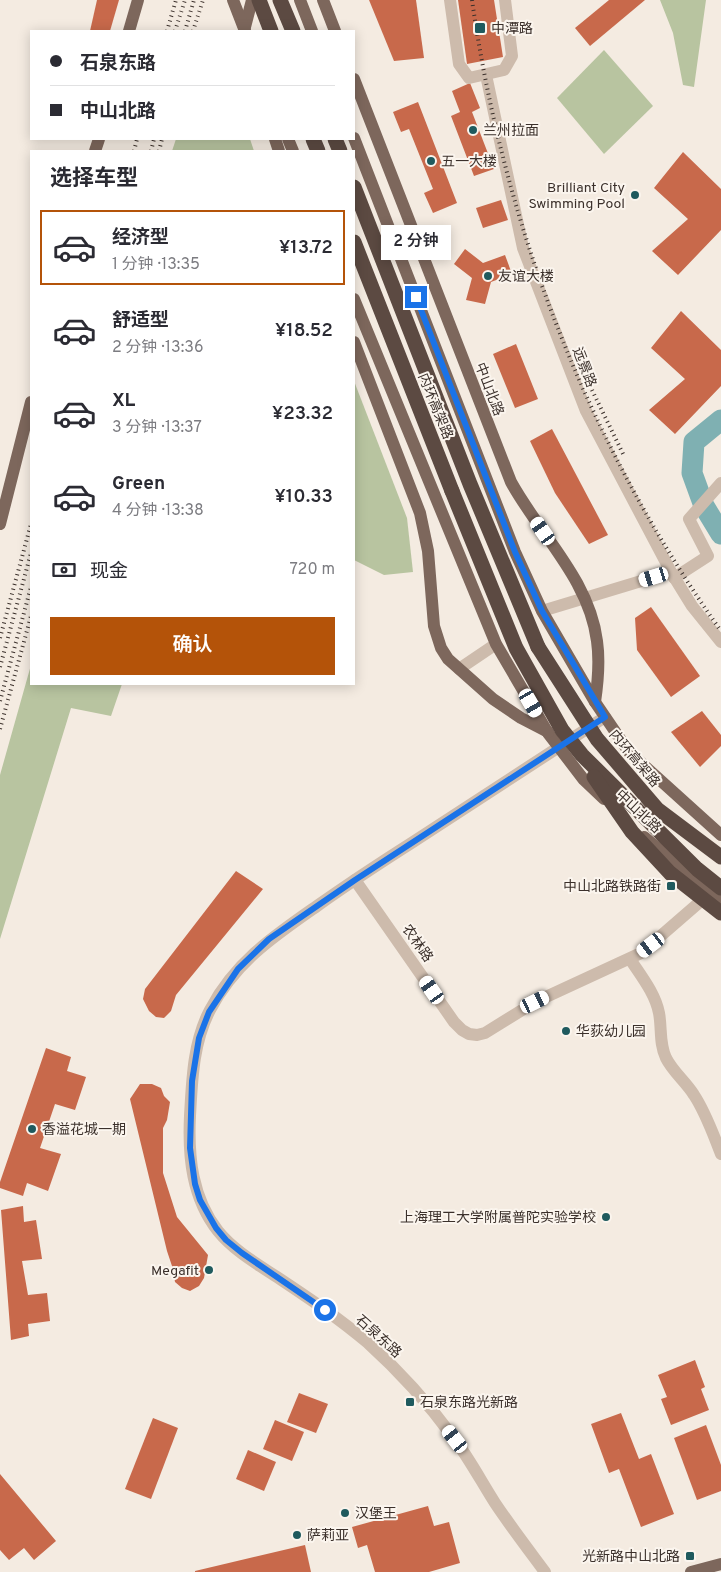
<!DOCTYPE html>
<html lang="zh">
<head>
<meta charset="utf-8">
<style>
  :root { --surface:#fff; --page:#f2f2f3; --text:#2b2b33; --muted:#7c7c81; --line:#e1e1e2; --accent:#b45309 }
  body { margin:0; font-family:Overpass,"Noto Sans SC",sans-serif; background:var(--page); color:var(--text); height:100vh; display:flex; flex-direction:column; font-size:19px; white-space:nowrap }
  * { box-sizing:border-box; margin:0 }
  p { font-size:16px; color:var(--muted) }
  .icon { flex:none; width:28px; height:28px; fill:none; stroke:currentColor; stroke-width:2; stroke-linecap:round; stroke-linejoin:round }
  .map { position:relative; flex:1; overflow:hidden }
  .drawer { position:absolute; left:30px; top:150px; width:325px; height:535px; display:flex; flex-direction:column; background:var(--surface); border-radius:0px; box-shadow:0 2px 12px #0003 }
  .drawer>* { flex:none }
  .hud { position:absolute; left:30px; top:30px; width:325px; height:110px; border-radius:0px; box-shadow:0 2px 12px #0003; display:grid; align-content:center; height:110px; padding:0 20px; background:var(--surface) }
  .end { position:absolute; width:22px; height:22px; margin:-11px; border:6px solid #1a73e8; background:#fff; box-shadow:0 0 0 2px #fff }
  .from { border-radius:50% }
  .bubble { position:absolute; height:35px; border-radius:0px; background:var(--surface); box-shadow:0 2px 12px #0003; font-size:16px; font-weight:600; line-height:35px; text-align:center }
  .car { position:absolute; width:15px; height:30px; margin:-15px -8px; border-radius:6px; box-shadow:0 0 4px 1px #0007; background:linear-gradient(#fff 24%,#345 0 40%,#fff 0 76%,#345 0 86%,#fff 0) }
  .hud b { display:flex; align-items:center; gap:18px; height:48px; font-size:19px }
  .hud b+b { border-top:1px solid var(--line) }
  .hud i { width:12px; height:12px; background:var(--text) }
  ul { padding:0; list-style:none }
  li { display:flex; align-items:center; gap:15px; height:75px; margin:0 10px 8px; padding:0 10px; border:2px solid transparent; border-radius:0px }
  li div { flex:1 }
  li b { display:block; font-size:19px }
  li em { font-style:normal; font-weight:600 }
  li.selected { border-color:var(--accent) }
  li>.icon { width:45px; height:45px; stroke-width:1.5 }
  h2 { padding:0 20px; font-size:22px; line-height:60px }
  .pay { display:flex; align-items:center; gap:12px; height:55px; padding:0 20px; font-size:19px }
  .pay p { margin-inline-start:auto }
  .cta { display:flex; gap:10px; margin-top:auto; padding:10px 20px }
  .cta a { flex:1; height:58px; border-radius:0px; background:var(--accent); color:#fff; font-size:20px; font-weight:600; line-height:58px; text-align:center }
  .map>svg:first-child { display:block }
  .green { fill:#b8c4a0 }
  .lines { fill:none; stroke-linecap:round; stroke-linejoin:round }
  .river { stroke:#7fb0b2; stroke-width:21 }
  .building { fill:#c8694b }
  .minor { stroke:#cdbbac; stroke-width:12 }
  .major { stroke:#7d675c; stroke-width:12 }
  .highway { stroke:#5c4a42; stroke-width:15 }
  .rail { stroke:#3b302b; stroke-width:4; stroke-dasharray:1 4; stroke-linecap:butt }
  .major-bridge { stroke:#7d675c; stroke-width:12 }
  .highway-bridge { stroke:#5c4a42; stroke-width:15 }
  .route { stroke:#1a73e8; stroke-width:6 }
  .poi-dot { fill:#1f5a5e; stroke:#fbf5ee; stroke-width:2 }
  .labels { text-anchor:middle; stroke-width:4; stroke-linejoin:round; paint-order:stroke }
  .poi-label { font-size:14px; fill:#3b302b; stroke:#fbf5ee; text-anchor:start }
  .street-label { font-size:14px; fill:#3b302b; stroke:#fbf5ee }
</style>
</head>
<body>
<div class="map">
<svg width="721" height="1572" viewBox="0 0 721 1572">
  <rect width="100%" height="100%" fill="#f4ebe1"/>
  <!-- green -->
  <g class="green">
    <path d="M660 0H706L694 87 683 85 673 33Z"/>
    <path d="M604 50 653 106 604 154 557 98Z"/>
    <path d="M176 139H250L254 151H172Z"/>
    <path d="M354 381 407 518 413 572 384 575 354 560Z"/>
    <path d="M31 665V684H122L111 716 71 708 0 939V775Z"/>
  </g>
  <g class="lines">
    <!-- river -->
    <path class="river" d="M721 420 694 442 692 473 704 506 721 534"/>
  </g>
  <!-- building -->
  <g class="building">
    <path d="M97 0H119L110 31H90Z"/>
    <path d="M369 0H416L424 58 394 61Z"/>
    <path d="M458 0H494L503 57 467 64Z"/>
    <path d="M609 0H645L590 46 575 28Z"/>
    <path d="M470 83 480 108 472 112 494 169 474 176 451 116 460 112 452 91Z"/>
    <path d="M418 102 457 203 433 213 424 193 433 189 409 129 401 132 393 112Z"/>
    <path d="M683 152 721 189V230L678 275 652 251 688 219 654 188Z"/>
    <path d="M501 200 508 220 483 228 476 208Z"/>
    <path d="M465 249 483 263 505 255 512 274 491 282 485 304 466 300 472 278 454 264Z"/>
    <path d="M681 311 721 350V386L675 434 649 410 685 379 651 348Z"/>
    <path d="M516 344 538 399 515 408 493 354Z"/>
    <path d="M552 429 608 535 589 544 555 493 530 441Z"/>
    <path d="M651 607 700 676 671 697 637 650 635 618Z"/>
    <path d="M702 711 721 735V746L700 767 671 732Z"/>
    <path d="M236 871 263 889 176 995 171 1011 164 1018 156 1017 149 1011 143 999 145 989Z"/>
    <path d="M46 1048 71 1057 67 1071 86 1077 75 1110 55 1104 40 1148 61 1154 48 1191 27 1183 23 1196 0 1188V1182Z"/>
    <path d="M140 1084H152L161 1088 164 1096 170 1102 167 1120 163 1128V1173L177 1217 208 1255 204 1278 199 1286 190 1291 182 1288 175 1282 173 1269 167 1251 130 1099Z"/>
    <path d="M23 1206 24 1222 36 1220 42 1259 22 1261 28 1295 47 1293 50 1321 28 1324 29 1336 11 1340 1 1210Z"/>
    <path d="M695 1360 705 1387 701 1389 709 1410 671 1425 661 1399 667 1397 658 1375Z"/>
    <path d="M299 1393 328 1404 316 1433 287 1422Z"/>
    <path d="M621 1413 639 1459 651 1454 674 1514 641 1527 619 1469 609 1473 591 1424Z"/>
    <path d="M153 1418 178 1428 151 1499 125 1489Z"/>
    <path d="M275 1420 304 1432 292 1461 263 1449Z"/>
    <path d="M706 1425 721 1465V1491L697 1500 674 1438Z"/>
    <path d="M248 1450 276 1462 264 1491 236 1479Z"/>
    <path d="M0 1474 56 1541 34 1560 24 1548 9 1560 0 1550Z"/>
    <path d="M428 1506 434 1526 449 1522 460 1563 429 1572H375L367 1545 358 1548 352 1527Z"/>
    <path d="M305 1545 311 1572H195V1571Z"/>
  </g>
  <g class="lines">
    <!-- minor -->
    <g class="minor">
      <path d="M450 0 459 64 469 78 504 70 512 56 505 0"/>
      <path d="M486 75 523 248 586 411 671 572 692 606 721 642"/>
      <path d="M674 578 708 556 689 519 721 483"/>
      <path d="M542 611 671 572"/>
      <path d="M459 669 496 644"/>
      <path d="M355 880 454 1022 462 1030 469 1034 477 1035 485 1033 535 1002 641 953 709 894"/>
      <path d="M630 959C641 976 655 993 659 1013 662 1029 659 1043 666 1058 673 1072 686 1082 694 1095 706 1113 713 1134 721 1154"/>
      <path d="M545 1572C528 1549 511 1527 495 1503 481 1481 469 1458 453 1437 428 1403 399 1371 368 1343 340 1319 310 1299 280 1279 259 1265 234 1251 218 1231 192 1198 188 1157 190 1116 192 1081 193 1042 210 1010 235 962 274 936 317 906 348 884 380 863 413 842 477 801 541 759 605 717"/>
    </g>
    <!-- major -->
    <g class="major">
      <path d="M300 0 312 31"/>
      <path d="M323 0 335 31"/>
      <path d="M129 31 138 0"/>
      <path d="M244 31 252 0"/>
      <path d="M354 79 511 482C540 535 589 579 597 641 600 662 598 682 595 702"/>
      <path d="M354 138 515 552 542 611 595 702 629 752 721 835"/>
      <path d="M275 139 279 151"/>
      <path d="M288 139 293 151"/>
      <path d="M95 151 99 139"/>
      <path d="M354 299 496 644 548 733 584 780 604 799"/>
      <path d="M354 342 420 513 428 551 434 626 441 648 448 659 493 699 521 718 548 732"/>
      <path d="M0 524 31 402"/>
      <path d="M644 837 721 900"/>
      <path d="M691 1572 721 1564"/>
    </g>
    <!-- highway -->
    <g class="highway">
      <path d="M259 0 271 31"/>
      <path d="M280 0 293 31"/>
      <path d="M313 139 318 151"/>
      <path d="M335 139 340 151"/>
      <path d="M354 187 470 484 538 647"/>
      <path d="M354 242 452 491"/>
    </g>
    <!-- rail -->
    <g class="rail">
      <path d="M472 0C504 226 588 444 721 631"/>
      <path d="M167 31 176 0"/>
      <path d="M175 31 185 0"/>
      <path d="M185 31 194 0"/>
      <path d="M193 31 203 0"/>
      <path d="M134 151 137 139"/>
      <path d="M151 151 154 139"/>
      <path d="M159 151 162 139"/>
      <path d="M592 390 624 456"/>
      <path d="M0 638 31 524"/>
      <path d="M0 667 31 553"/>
      <path d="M0 701 31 587"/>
      <path d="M0 729 31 616"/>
    </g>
    <!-- major-bridge -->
    <path class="major-bridge" d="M233 0 245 31"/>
    <!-- highway-bridge -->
    <g class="highway-bridge">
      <path d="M452 491 516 648 562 730 582 755 697 869 721 888"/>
      <path d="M538 647 597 739 657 809 721 857"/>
      <path d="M594 777 632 832 670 873 721 913"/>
    </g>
  </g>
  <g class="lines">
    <!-- route -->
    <path class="route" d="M325 1310 242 1253 226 1240 216 1228 200 1200 195 1184 190 1148 192 1081 199 1038 209 1012 238 969 269 939 355 880 605 717 542 611 515 552 416 297"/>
  </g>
  <!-- markers -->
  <g class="poi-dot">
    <rect x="474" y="22" width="12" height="12" rx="2.5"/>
    <circle cx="473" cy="130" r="5"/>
    <circle cx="431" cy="161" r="5"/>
    <circle cx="635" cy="195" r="5"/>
    <circle cx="488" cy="276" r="5"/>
    <rect x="666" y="881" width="10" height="10" rx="2.5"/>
    <circle cx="566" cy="1031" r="5"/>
    <circle cx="32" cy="1129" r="5"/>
    <circle cx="606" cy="1217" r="5"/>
    <circle cx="209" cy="1270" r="5"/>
    <rect x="405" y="1397" width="10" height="10" rx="2.5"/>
    <circle cx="345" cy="1513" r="5"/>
    <circle cx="297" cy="1535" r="5"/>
    <rect x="685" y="1551" width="10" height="10" rx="2.5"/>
  </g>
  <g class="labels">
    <!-- poi labels -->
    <g class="poi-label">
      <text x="491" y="33">中潭路</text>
      <text x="483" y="135">兰州拉面</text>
      <text x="441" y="166">五一大楼</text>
      <text x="625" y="192" text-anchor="end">Brilliant City<tspan x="625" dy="16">Swimming Pool</tspan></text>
      <text x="498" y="281">友谊大楼</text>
      <text x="661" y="891" text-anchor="end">中山北路铁路街</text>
      <text x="576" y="1036">华荻幼儿园</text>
      <text x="42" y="1134">香溢花城一期</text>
      <text x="596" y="1222" text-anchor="end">上海理工大学附属普陀实验学校</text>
      <text x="199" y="1275" text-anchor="end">Megafit</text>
      <text x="420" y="1407">石泉东路光新路</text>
      <text x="355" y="1518">汉堡王</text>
      <text x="307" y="1540">萨莉亚</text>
      <text x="680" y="1561" text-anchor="end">光新路中山北路</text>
    </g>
    <!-- street labels -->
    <g class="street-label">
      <text transform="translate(585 367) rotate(69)" y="5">远景路</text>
      <text transform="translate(490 389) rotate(69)" y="5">中山北路</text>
      <text transform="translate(436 406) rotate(68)" y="5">内环高架路</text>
      <text transform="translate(635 758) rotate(50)" y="5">内环高架路</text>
      <text transform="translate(639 811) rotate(43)" y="5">中山北路</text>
      <text transform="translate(418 943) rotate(55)" y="5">农林路</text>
      <text transform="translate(379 1336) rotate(42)" y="5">石泉东路</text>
    </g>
  </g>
</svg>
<i class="end from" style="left:325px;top:1310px"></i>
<i class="end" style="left:416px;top:297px"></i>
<div class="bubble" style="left:381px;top:225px;width:70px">2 分钟</div>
<i class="car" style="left:543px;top:531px;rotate:325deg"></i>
<i class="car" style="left:654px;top:577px;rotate:253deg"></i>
<i class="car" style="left:531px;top:703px;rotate:150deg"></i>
<i class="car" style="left:651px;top:945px;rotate:233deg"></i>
<i class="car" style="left:432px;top:990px;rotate:325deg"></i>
<i class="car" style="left:535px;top:1002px;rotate:64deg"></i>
<i class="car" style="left:455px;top:1439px;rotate:322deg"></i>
<div class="hud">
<b><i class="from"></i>石泉东路</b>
<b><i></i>中山北路</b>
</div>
<section class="drawer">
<h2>选择车型</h2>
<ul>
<li class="selected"><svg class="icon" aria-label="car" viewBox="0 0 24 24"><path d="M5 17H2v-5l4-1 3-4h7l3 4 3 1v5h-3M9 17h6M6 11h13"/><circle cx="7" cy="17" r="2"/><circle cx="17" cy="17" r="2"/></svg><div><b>经济型</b><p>1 分钟 · 13:35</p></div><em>¥13.72</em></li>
<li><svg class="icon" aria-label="car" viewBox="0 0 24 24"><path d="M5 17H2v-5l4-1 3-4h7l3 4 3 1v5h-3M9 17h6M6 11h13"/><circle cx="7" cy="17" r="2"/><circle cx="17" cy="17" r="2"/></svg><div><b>舒适型</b><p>2 分钟 · 13:36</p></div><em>¥18.52</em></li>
<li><svg class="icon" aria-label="car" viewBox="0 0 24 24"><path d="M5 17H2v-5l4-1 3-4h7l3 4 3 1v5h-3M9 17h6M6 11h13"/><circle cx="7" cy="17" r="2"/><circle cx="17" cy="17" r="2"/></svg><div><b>XL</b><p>3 分钟 · 13:37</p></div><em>¥23.32</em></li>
<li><svg class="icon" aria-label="car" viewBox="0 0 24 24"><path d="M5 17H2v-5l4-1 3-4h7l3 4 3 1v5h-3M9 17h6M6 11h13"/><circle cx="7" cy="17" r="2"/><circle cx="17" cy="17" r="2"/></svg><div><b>Green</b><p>4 分钟 · 13:38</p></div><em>¥10.33</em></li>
</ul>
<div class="pay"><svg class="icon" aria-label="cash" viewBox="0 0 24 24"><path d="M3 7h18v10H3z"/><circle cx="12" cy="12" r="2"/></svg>现金<p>720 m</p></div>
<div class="cta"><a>确认</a></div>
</section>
</div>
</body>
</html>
